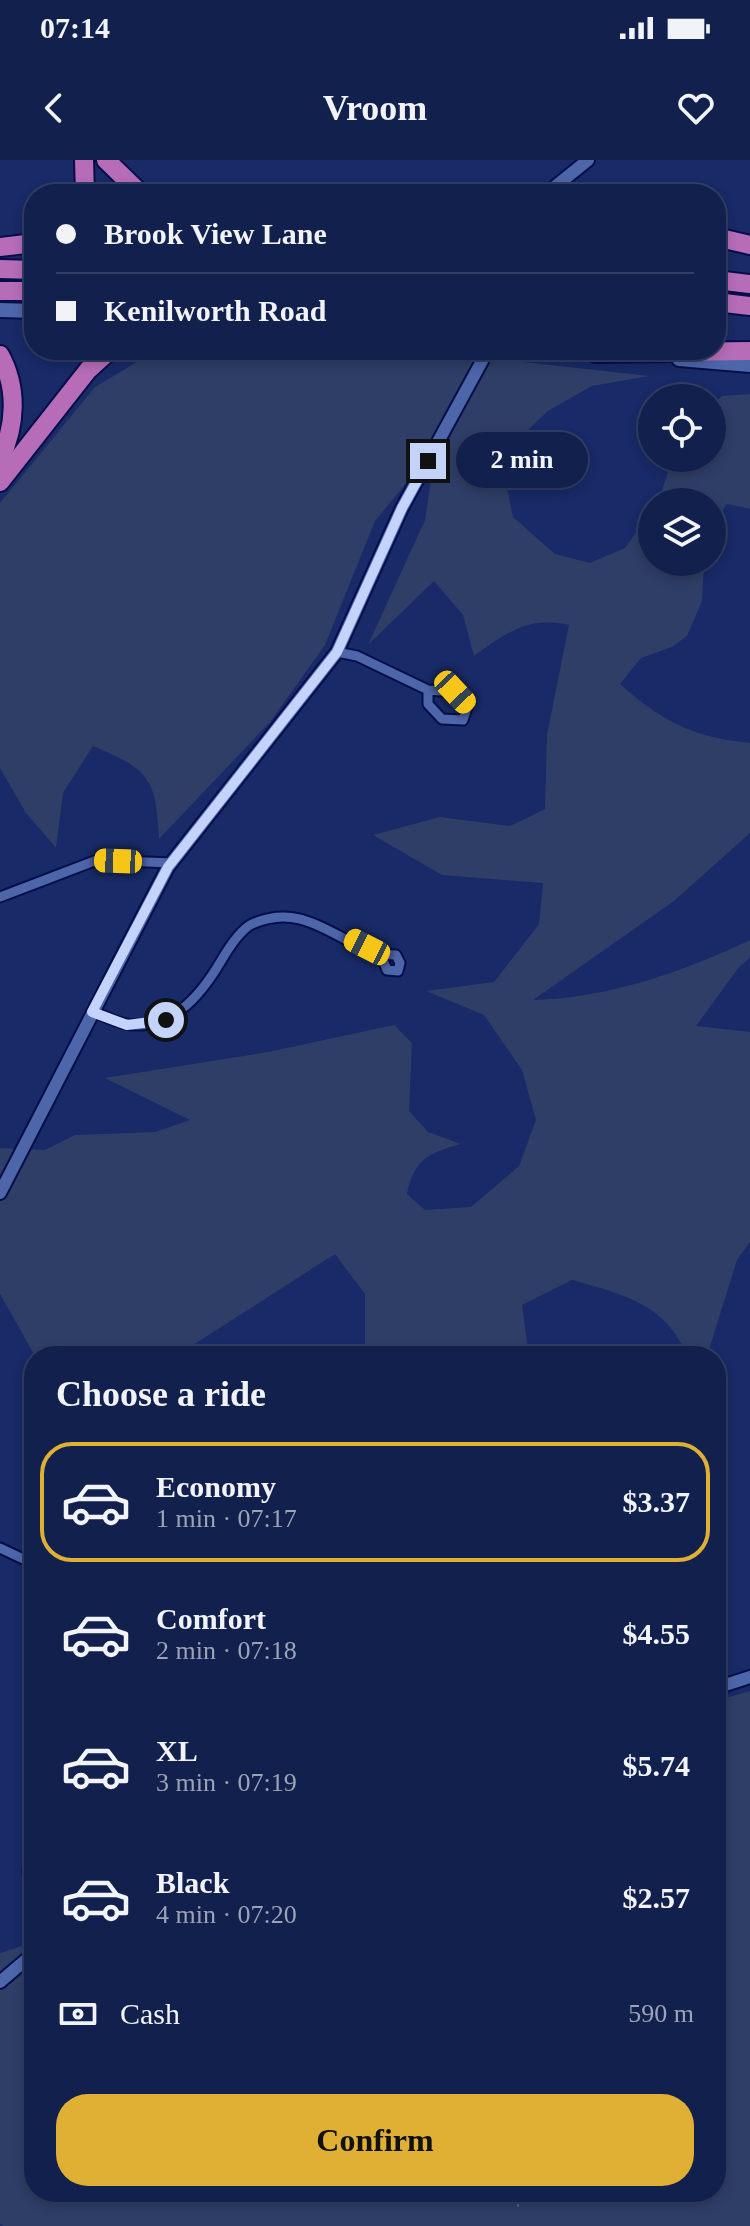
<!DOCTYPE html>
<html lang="en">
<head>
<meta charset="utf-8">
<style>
  :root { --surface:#12204d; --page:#1f2d57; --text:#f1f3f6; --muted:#9ca3b6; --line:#313e65; --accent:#dfb034 }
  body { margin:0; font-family:"Times New Roman",serif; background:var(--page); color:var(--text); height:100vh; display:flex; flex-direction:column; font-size:30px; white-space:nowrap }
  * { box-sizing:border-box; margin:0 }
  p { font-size:26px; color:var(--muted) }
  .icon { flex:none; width:44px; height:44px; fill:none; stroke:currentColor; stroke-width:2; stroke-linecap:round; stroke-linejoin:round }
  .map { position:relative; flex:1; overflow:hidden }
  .drawer { position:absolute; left:24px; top:1186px; width:702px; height:856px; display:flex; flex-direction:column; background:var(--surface); border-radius:32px; box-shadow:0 4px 12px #0003,0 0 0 2px var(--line) }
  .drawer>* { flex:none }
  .guide { position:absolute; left:24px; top:24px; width:702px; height:176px; border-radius:32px; box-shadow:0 4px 12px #0003,0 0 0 2px var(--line); display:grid; align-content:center; height:176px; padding:0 32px; background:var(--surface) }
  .controls { position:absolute; left:638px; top:224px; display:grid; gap:16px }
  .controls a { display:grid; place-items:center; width:88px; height:88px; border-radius:50%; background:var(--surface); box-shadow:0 4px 12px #0003,0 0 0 2px var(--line); font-size:40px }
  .end { position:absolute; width:36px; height:36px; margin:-18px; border:10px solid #c3d3f9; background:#111; box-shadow:0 0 0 4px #111 }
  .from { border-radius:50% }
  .bubble { position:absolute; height:56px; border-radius:28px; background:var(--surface); box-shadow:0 4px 12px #0003,0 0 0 2px var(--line); font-size:26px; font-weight:800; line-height:56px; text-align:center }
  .car { position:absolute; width:24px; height:48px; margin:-24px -12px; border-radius:10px; box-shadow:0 0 6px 2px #0007; background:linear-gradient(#f5c518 24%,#345 0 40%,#f5c518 0 76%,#345 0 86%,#f5c518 0) }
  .guide b { display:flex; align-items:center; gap:28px; height:76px; font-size:30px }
  .guide b+b { border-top:2px solid var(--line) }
  .guide i { width:20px; height:20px; background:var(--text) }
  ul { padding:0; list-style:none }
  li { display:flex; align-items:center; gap:24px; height:120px; margin:0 16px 12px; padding:0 16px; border:4px solid transparent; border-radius:32px }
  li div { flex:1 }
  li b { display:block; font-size:30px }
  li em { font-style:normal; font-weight:800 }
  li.active { border-color:var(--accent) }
  li>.icon { width:72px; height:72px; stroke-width:1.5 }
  h2 { padding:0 32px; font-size:36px; line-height:96px }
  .pay { display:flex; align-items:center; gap:20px; height:88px; padding:0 32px; font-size:30px }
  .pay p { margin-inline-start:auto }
  .button { display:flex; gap:16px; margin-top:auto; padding:16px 32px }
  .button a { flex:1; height:92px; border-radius:32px; background:var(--accent); color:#111; font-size:32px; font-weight:800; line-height:92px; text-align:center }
  .status { display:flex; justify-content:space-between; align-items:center; height:56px; padding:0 40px; background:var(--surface); direction:ltr }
  .status svg { height:22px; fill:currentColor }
  header { display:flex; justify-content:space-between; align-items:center; height:104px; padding:0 32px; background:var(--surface); font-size:36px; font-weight:800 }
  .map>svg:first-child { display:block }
  .green { fill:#2e3e67 }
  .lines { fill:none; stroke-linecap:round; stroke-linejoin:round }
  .stream { stroke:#1f7d88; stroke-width:2 }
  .minor-casing { stroke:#050e49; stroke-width:13 }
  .tertiary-casing { stroke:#050e49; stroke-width:16 }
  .secondary-casing { stroke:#050e49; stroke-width:18 }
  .motorway-casing { stroke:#050e49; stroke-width:22 }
  .minor { stroke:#4d66a9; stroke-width:9 }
  .tertiary { stroke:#4d66a9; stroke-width:12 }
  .secondary { stroke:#4d66a9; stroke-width:14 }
  .motorway { stroke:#b66cb7; stroke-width:18 }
  .route { stroke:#c3d3f9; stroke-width:10 }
</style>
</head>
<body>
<div class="status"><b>07:14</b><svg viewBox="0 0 49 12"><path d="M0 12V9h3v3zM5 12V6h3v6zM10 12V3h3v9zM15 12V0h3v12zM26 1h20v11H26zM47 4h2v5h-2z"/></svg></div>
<header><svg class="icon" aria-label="back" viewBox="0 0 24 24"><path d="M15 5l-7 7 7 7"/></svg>Vroom<svg class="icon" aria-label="heart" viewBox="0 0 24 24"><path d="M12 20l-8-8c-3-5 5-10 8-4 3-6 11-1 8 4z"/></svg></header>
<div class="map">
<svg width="750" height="2066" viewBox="0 0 750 2066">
  <rect width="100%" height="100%" fill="#182a67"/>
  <!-- green -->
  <g class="green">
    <path d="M182 190H417L649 216 592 226 548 251 521 277 505 318 513 357 555 394 590 403 625 388 652 351V402H704L702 441 687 476 672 487 641 498 620 524C662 561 692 577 750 583V673L674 741 533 840C608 838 683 812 750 780V798L739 807 696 866 750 872V1082L737 1100 707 1196H687C666 1143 621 1134 572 1120L522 1145 529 1196H365V1134L335 1094 176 1196H35L0 1134V988L45 990 75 975 155 972 190 960 105 918 268 892 394 865 412 883 409 951 428 972 461 984C429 993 414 999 407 1034L425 1050 471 1047 519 1006 536 960 522 910 484 855 426 831 494 822 539 764 543 723 442 715 373 675 440 657 510 666 545 649 547 575 569 465C530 455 504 474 474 496L463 455 434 421 368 485 425 360 436 287 375 361 325 485 270 562 159 679C156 617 149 610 93 586L63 633 56 688 26 653 0 608V343L95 227 147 196Z"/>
    <path d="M750 234V349L727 344 712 366V342H658L673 298H712V245L722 236Z"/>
    <path d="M750 1531V2066H3L0 2063V1793L34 1782V2032H716V1541Z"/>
  </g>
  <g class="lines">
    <!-- stream -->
    <path class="stream" d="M518 2046 519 2032"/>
    <!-- minor casing -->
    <g class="minor-casing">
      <g id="minor">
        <path d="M337 492 357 496 428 530 455 532 468 545 463 560 442 559 428 544V530"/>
        <path d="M0 737 97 700 172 703"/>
        <path d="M92 852C103 855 115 862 126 864 171 872 201 835 221 801 228 789 240 770 252 764 312 737 345 796 396 795L400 803 398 811 387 810 381 795"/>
        <path d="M0 1388 34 1404"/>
        <path d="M31 1655 28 1713 34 1734"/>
      </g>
    </g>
    <!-- tertiary casing -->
    <g class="tertiary-casing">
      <g id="tertiary">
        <path d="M546 34 588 0"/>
        <path d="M0 1033 168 707 337 492 402 348 488 190"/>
        <path d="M716 1528 750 1517"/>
        <path d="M0 1822 34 1793"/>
      </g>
    </g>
    <!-- secondary casing -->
    <g class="secondary-casing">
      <g id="secondary">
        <path d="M0 150 34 151"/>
        <path d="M554 190 606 194"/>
        <path d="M679 199 750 205"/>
      </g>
    </g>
    <!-- motorway casing -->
    <g class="motorway-casing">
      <g id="motorway">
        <path d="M84 0 85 34"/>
        <path d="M106 0 141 34"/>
        <path d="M716 77 750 85"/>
        <path d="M0 87 34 83"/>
        <path d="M0 109 34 110"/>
        <path d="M716 120 750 124"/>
        <path d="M0 131H34"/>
        <path d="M716 142 750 146"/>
        <path d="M596 193 750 191"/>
        <path d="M0 195C18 228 16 266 0 299"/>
        <path d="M0 322 88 210 110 190"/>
      </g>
    </g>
    <!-- minor -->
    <use href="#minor" class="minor"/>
    <!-- tertiary -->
    <use href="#tertiary" class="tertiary"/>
    <!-- secondary -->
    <use href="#secondary" class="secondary"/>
    <!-- motorway -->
    <use href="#motorway" class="motorway"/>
  </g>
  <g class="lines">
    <!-- route -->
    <path class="route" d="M166 860 127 865 92 852 168 707 337 492 402 348 428 301"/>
  </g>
</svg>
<div class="controls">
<a><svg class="icon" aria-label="locate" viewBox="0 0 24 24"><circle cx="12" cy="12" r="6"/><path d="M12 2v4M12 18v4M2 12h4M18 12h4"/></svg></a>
<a><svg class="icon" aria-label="layers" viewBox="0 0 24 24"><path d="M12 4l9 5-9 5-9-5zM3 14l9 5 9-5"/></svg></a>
</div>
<i class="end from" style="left:166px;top:860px"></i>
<i class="end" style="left:428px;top:301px"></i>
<div class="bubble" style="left:456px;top:272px;width:132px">2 min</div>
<i class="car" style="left:455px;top:532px;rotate:137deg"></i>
<i class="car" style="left:118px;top:701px;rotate:272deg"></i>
<i class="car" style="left:367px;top:787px;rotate:297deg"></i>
<div class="guide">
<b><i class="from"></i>Brook View Lane</b>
<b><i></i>Kenilworth Road</b>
</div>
<section class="drawer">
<h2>Choose a ride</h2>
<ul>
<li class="active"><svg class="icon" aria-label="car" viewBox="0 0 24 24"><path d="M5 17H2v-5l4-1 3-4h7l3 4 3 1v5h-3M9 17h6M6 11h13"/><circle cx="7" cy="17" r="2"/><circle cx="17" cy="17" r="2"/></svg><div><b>Economy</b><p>1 min · 07:17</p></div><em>$3.37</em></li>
<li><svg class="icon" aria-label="car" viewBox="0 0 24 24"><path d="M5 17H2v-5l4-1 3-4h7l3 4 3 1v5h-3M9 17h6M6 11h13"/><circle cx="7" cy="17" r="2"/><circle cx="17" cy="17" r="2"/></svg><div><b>Comfort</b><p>2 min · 07:18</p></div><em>$4.55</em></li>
<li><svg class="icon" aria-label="car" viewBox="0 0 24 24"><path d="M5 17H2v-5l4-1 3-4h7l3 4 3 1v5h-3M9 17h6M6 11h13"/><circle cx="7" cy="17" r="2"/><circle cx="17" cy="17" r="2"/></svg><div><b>XL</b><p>3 min · 07:19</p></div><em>$5.74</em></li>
<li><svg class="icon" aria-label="car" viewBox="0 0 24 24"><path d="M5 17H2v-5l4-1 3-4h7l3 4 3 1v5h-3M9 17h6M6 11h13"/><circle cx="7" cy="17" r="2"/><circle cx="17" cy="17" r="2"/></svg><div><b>Black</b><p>4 min · 07:20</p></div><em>$2.57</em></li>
</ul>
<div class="pay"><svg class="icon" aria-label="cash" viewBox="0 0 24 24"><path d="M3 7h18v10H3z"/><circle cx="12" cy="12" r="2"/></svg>Cash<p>590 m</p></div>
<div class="button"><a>Confirm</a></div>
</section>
</div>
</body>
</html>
